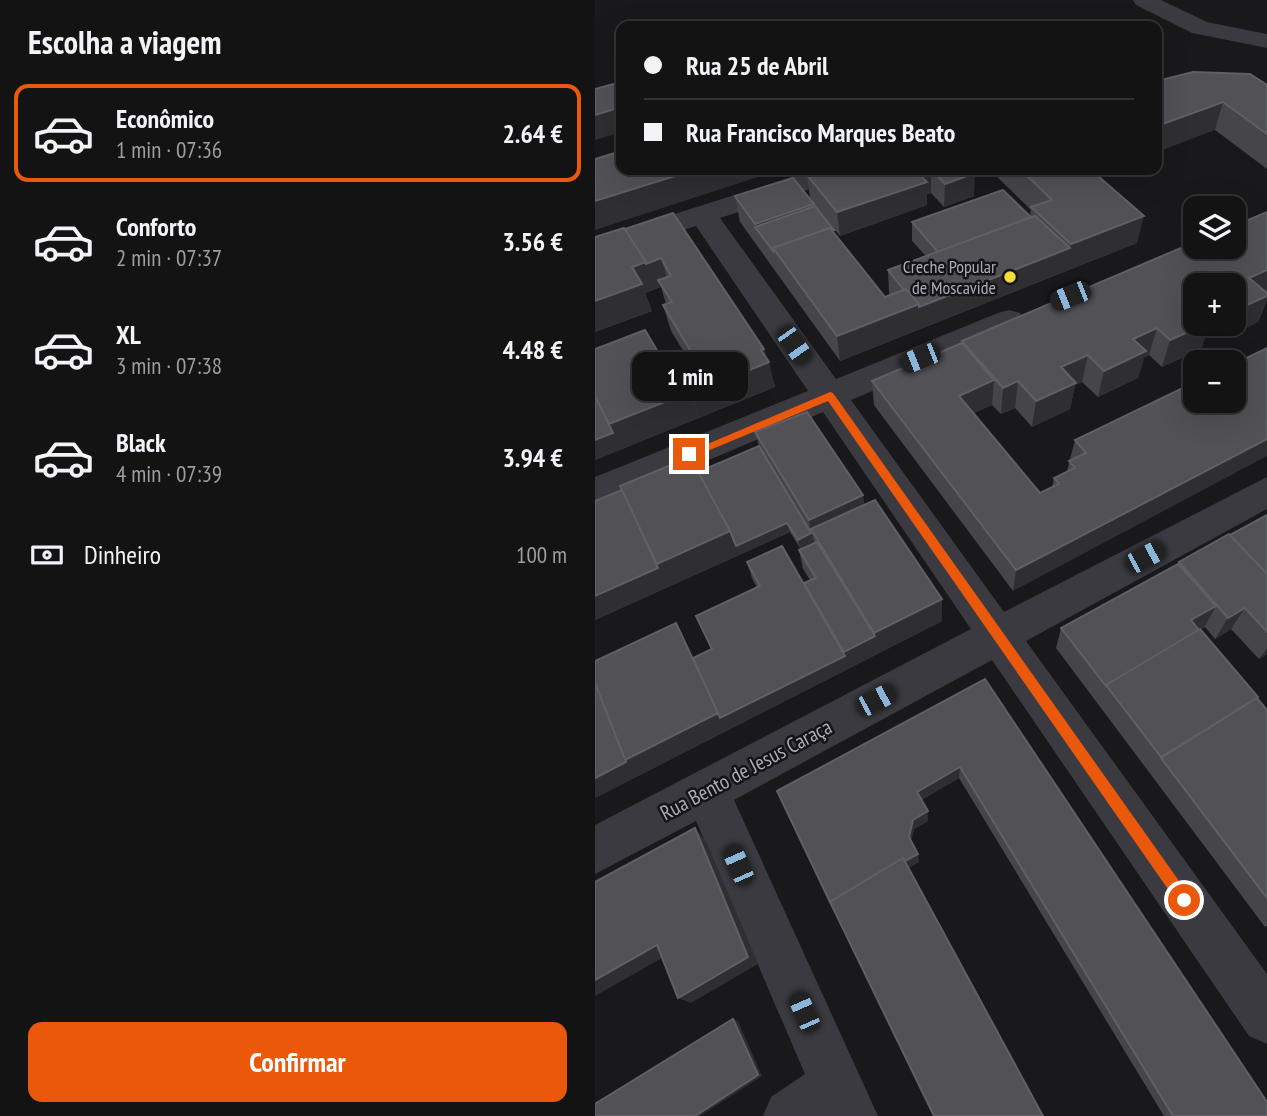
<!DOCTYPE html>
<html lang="pt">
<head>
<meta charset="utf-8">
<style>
  :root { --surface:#131314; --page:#1c1c1d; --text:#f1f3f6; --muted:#9d9ea0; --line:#323234; --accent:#ea580c }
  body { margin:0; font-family:"PT Sans Narrow",sans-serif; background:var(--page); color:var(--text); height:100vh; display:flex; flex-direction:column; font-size:26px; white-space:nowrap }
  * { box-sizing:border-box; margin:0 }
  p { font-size:23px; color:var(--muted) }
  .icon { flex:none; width:38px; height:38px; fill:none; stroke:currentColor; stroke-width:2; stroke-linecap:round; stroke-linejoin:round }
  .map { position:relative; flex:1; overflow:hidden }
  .sheet { display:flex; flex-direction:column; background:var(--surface); width:595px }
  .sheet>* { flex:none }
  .top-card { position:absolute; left:21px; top:21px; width:546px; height:154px; border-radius:14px; box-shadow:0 7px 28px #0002,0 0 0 2px var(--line); display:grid; align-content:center; height:154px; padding:0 28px; background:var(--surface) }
  .tools { position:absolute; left:588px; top:196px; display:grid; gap:14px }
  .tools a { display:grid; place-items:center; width:63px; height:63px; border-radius:14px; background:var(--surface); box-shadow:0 7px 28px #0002,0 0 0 2px var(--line); font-size:35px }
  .end { position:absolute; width:32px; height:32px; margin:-16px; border:9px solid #ea580c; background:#fff; box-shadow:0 0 0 4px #fff }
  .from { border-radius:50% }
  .bubble { position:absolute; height:49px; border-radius:14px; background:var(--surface); box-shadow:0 7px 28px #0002,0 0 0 2px var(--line); font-size:23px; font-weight:700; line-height:49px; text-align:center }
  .car { position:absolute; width:21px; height:42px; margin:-21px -10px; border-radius:9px; box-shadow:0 0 5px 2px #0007; background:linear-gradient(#222 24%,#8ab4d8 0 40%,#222 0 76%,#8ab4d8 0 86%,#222 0) }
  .top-card b { display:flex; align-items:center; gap:24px; height:66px; font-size:26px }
  .top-card b+b { border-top:2px solid var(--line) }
  .top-card i { width:18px; height:18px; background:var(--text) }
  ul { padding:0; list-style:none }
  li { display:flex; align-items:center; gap:21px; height:98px; margin:0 14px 10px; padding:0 14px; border:4px solid transparent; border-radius:14px }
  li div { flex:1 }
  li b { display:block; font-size:26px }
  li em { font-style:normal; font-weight:700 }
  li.active { border-color:var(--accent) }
  li>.icon { width:63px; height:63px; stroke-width:1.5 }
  h2 { padding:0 28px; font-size:32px; line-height:84px }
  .pay { display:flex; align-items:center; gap:18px; height:77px; padding:0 28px; font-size:26px }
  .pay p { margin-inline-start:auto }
  .primary-button { display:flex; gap:14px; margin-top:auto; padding:14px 28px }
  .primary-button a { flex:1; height:80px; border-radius:14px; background:var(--accent); color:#fff; font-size:28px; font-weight:700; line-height:80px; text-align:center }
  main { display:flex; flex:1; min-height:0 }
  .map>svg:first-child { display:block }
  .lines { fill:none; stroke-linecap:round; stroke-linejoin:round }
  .minor { fill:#3a3a40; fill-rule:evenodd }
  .wall { fill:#46464a; fill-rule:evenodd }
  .shaded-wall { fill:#2f2f32 }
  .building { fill:#515156; stroke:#5f5f66; stroke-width:2 }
  .route { fill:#ea580c }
  .poi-dot { fill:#f1dd3a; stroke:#141316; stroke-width:2.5 }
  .labels { text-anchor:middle; stroke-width:5; stroke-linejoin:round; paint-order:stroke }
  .far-poi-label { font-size:18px; fill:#abacba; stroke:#141316; text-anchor:end }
  .street-label { font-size:21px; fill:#abacba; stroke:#141316 }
</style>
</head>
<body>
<main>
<section class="sheet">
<h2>Escolha a viagem</h2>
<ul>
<li class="active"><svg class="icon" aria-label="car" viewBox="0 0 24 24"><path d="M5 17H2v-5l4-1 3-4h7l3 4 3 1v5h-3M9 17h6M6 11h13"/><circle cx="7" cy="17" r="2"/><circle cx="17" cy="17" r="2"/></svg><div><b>Econômico</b><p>1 min · 07:36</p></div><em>2.64 €</em></li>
<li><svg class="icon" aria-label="car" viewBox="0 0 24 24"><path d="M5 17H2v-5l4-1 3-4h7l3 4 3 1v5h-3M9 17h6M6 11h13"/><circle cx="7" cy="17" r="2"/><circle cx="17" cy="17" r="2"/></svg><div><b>Conforto</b><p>2 min · 07:37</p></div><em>3.56 €</em></li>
<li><svg class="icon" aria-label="car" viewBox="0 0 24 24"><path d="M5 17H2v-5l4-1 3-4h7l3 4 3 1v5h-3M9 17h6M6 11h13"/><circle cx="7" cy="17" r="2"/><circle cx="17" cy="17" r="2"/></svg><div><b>XL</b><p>3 min · 07:38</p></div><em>4.48 €</em></li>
<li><svg class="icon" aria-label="car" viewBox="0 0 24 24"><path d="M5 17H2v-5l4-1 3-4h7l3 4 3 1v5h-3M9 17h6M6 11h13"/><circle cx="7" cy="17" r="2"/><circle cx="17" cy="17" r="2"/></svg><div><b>Black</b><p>4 min · 07:39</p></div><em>3.94 €</em></li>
</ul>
<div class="pay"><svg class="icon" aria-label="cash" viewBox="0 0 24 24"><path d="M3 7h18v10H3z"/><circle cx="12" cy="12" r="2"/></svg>Dinheiro<p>100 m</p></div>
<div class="primary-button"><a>Confirmar</a></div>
</section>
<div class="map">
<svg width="672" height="1116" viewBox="0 0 672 1116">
  <rect width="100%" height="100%" fill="#19191b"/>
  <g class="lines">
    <!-- minor -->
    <g class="minor">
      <path d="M538 0H566L612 22 672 34V48L597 33 541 5Z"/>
      <path d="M219 170H260L256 176 125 218 241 379 403 313 414 310 425 313 430 321 425 329 256 400 409 612 672 477V509L431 641 672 974V1044L654 1036 397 660 139 800 283 1116H168L176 1097 210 1074 101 821 0 874V825L376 629 228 412 0 508V477L213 391 101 226 0 258V239Z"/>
    </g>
  </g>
  <!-- wall -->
  <g class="wall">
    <path d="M562 81 672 85V169L620 130Z"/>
    <path d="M228 170H377L379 196 349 207 336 193 332 194V205L245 236 220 205V206L239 230V233L290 297 295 295 294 293 293 270 331 256 317 241V222L435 217 436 210 395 170H514L502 174 542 243 245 361 145 222 140 196 215 198 212 175Z"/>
    <path d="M672 212V300L663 322 628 338 614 326 606 349 567 367 554 355 549 358 543 378 503 397 487 382 480 385 475 409 437 427 420 408 406 414 397 405 379 413 445 493 457 487 459 478 472 471 480 440 600 382 418 591 279 405 277 381 367 343V341ZM600 285H639V324H600Z"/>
    <path d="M78 213 169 349 180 387 0 460 70 364 77 363 92 357 76 331 68 305 71 304 66 287 50 293 57 311 0 332 30 229Z"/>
    <path d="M160 432 268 495 269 505 347 599V621L0 798 81 623 98 658 117 649 162 588 157 578 152 562 210 586 215 580 208 569 204 550 219 543V542L205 548 195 532 0 620 103 472 164 446Z"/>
    <path d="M672 515V654L664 659 636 629 620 639 610 627 605 629 672 710V926L670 927 461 648 466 628 583 564 584 562Z"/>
    <path d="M390 679 672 1116H569L364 778 326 800 333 811V821L319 829 316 840 324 862 313 868 182 791Z"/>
  </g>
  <!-- shaded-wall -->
  <g class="shaded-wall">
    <path d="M628 102 620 130 562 152V126Z"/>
    <path d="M26 107V132L0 140V115Z"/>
    <path d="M99 170H184L0 230V201Z"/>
    <path d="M336 170V193L332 194V205L245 236 242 212 324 174Z"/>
    <path d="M502 170H514L502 174Z"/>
    <path d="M380 173 379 196 349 207 350 184Z"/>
    <path d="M219 204 223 230 160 227V224Z"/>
    <path d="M549 216 542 243 245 361 242 336 475 248 476 244Z"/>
    <path d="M66 258 74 284 63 280 66 287 50 293 57 311 0 332V301L37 267Z"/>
    <path d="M672 270V292L654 278Z"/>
    <path d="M672 296V300L663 322 628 338 634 324H639V311Z"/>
    <path d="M611 324H615L606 349 567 367 575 340Z"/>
    <path d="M562 328 554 355 549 358 543 378 503 397 509 371 538 339Z"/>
    <path d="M169 349 172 363 174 362 180 387 104 418 96 394Z"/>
    <path d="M493 355 487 382 480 385 475 409 437 427 441 401 466 367Z"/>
    <path d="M399 380 397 405 363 420 364 396Z"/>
    <path d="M423 381 420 408 406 414 408 388Z"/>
    <path d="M95 392 104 418 0 460V440L14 424Z"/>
    <path d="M672 439V456L418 591 421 570Z"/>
    <path d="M27 490 135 531 192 523 195 532 0 620V596Z"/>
    <path d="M268 495 270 518 216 529 219 542 205 548 203 540 216 533 214 520Z"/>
    <path d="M347 599V621L0 798V778L81 623 126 718 250 656 249 652 280 636 279 633Z"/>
    <path d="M621 606 610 626 585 640 596 620Z"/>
    <path d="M650 608 636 629 620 639 633 618Z"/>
    <path d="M672 648V654L664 659Z"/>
    <path d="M365 767 364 778 322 803V792Z"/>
    <path d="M333 811V821L319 829 314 846V837L318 820Z"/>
    <path d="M100 828 111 841 163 964 96 1003 83 998Z"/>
    <path d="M323 854 324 862 240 912 237 905Z"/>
    <path d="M62 945 76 953 0 996V980Z"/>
    <path d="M138 1019 143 1021 167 1076 105 1116H100Z"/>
  </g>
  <!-- building -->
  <g class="building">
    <path d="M598 72 655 74 672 85V134L628 102 562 126V81Z"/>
    <path d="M26 82V107L0 115V89Z"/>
    <path d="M26 151V170H99L0 201V159Z"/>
    <path d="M228 170H335L324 174 332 182 242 212 212 175Z"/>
    <path d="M337 170H377L380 173 350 184Z"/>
    <path d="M426 170H496L549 216 476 244 436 207 457 200Z"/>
    <path d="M198 178 219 204 160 224 140 196Z"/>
    <path d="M408 190 436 217 343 252 317 222Z"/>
    <path d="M220 206 239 230H237L235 228 178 248V251L160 227Z"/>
    <path d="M672 212V270L654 278 672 293V296L639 311V285H600V302L596 304 600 308V324H611L575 340 562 328 538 339 551 351 509 371 493 355 466 367 481 383 441 401 423 381 408 388 367 341 600 242V247H639V226Z"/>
    <path d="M78 213 169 349 166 350 174 362 96 394 77 363 98 355 68 305 77 302 63 280 76 276 66 258 51 264 30 229Z"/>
    <path d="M440 216 475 248 324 307V304L311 289 309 290 293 270Z"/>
    <path d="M29 228 51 262 37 267 47 284 0 301V237Z"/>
    <path d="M235 228 290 297 311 289 324 304 242 336 178 248Z"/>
    <path d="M50 330 70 364 76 361 95 392 14 424 0 396V349Z"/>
    <path d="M367 343 399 380 364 396 445 493 464 484 459 478 480 468 474 461 491 453 480 440 600 382V401H639V364L672 348V439L421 570 277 381Z"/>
    <path d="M0 396 18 433 0 440Z"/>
    <path d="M212 412 268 495 214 520 160 432Z"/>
    <path d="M164 446 216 533 203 540 192 523 141 546 135 531 103 472Z"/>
    <path d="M95 457 135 531 62 564 25 486Z"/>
    <path d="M27 490 63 568 0 596V501Z"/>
    <path d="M280 500 347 599 279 633 216 529Z"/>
    <path d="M672 515V574L635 535Z"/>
    <path d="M634 534 672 574V632L650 608 633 618 584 562Z"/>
    <path d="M222 542 280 636 249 652 209 583 221 578 204 550Z"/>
    <path d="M187 546 250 656 125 718 98 658 117 649 101 616 165 586 152 562Z"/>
    <path d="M583 564 621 606 596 620 604 630 511 686 466 628Z"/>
    <path d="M81 623 123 713 30 760 0 683V661Z"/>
    <path d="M605 629 663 697 566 757 511 685Z"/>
    <path d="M390 679 672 1102V1116H578L365 767 322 792 333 811 318 820 314 837 323 854 310 861 308 858 235 902 182 791Z"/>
    <path d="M0 683 31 762 0 778Z"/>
    <path d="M662 698 672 710V898L566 758Z"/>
    <path d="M100 828 153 957 83 998 62 945 0 980V882Z"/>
    <path d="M308 858 448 1116H339L235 902Z"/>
    <path d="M138 1019 163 1075 100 1116H0V1104Z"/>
  </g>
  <!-- route -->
  <path class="route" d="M235 392 238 393 594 895 597 900 594 905 589 907 584 905 233 401 98 457 94 458 89 454Z"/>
  <!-- markers -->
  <circle class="poi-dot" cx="415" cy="277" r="7"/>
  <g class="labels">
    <!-- far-poi labels -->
    <g class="far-poi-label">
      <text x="401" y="273">Creche Popular<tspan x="401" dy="21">de Moscavide</tspan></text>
    </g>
    <!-- street labels -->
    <g class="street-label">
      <text transform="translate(151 770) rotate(-28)" y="7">Rua Bento de Jesus Caraça</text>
    </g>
  </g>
</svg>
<div class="tools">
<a><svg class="icon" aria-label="layers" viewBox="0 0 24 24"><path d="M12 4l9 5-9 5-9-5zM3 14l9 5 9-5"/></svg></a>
<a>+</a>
<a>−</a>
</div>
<i class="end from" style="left:589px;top:900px"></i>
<i class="end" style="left:94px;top:454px"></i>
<div class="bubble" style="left:37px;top:352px;width:116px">1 min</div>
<i class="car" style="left:475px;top:296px;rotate:248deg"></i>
<i class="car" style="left:199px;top:345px;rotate:145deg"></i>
<i class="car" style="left:325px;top:358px;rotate:248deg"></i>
<i class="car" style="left:550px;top:557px;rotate:62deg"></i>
<i class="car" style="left:281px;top:700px;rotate:62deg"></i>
<i class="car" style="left:143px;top:865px;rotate:336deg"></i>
<i class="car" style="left:209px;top:1012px;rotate:336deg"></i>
<div class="top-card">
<b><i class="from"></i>Rua 25 de Abril</b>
<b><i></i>Rua Francisco Marques Beato</b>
</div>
</div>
</main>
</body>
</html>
